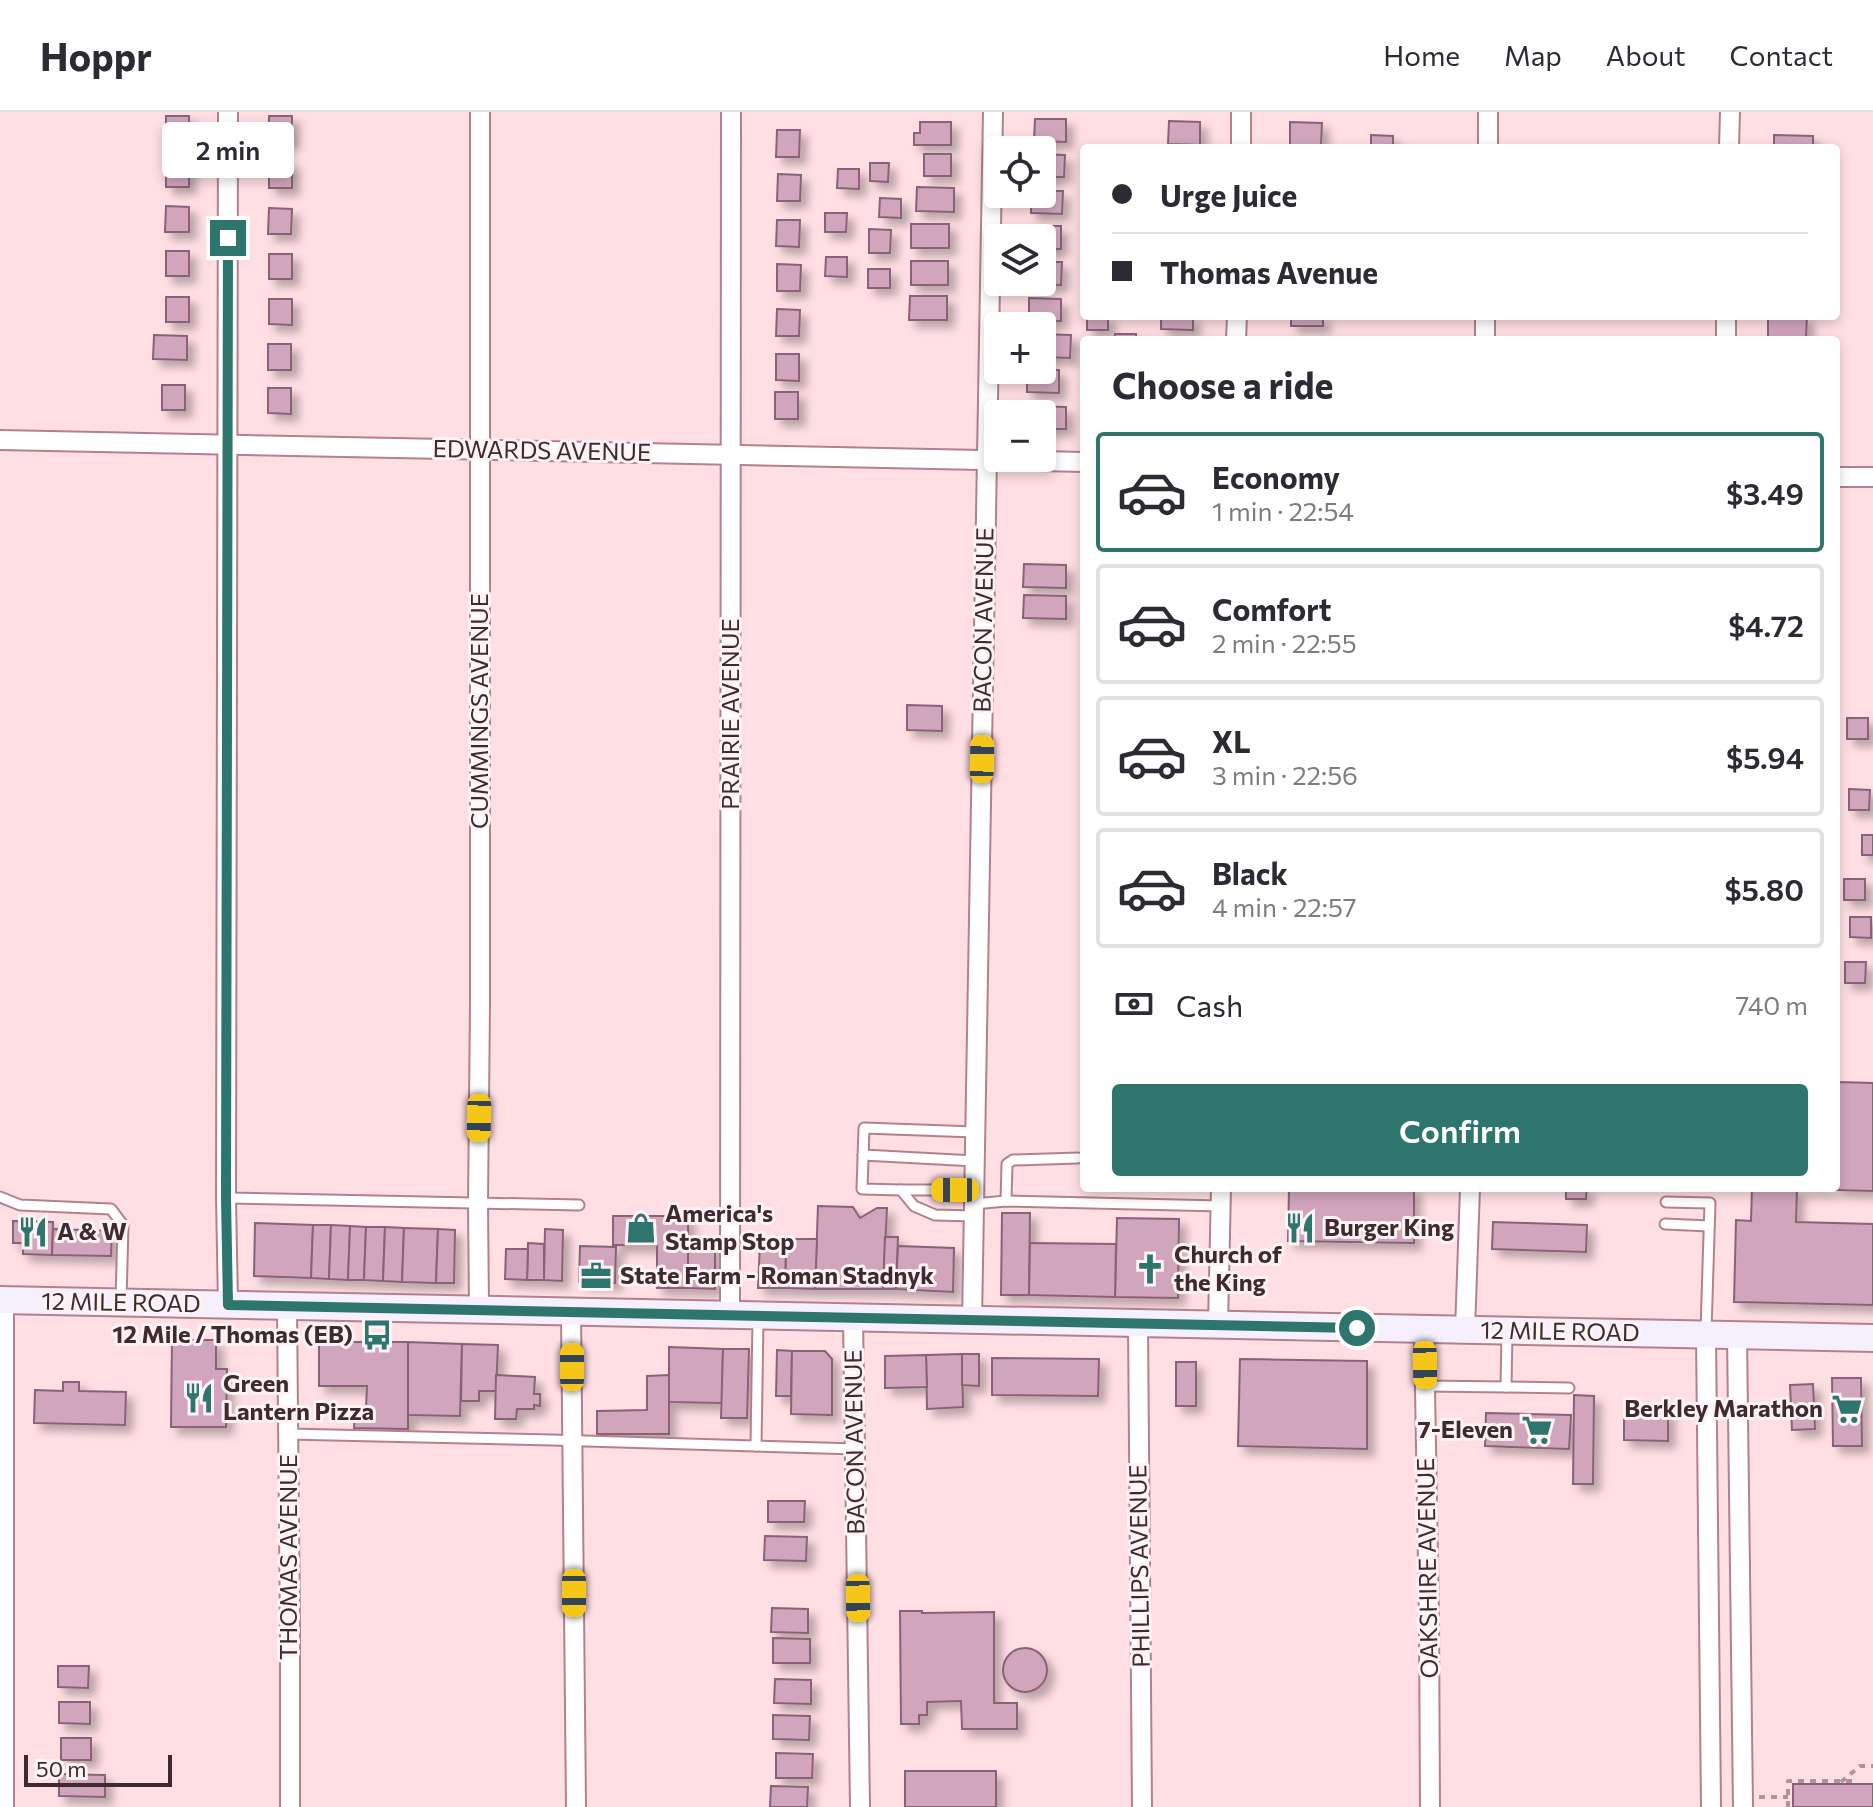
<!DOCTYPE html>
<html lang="en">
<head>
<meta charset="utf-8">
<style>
  :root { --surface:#fff; --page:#f2f2f3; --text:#2b2b33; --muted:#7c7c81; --line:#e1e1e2; --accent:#2d756d }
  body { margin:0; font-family:Commissioner,sans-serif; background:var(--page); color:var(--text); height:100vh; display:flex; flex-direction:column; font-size:30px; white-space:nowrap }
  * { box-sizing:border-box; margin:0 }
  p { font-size:26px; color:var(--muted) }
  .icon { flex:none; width:44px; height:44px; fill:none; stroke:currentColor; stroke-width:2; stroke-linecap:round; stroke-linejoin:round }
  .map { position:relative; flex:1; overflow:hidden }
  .side { position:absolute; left:1080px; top:224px; width:760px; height:856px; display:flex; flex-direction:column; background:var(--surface); border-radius:8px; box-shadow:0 4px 12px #0003 }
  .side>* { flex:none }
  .guide { position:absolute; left:1080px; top:32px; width:760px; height:176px; border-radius:8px; box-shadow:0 4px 12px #0003; display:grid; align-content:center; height:176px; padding:0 32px; background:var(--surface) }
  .fabs { position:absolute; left:984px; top:24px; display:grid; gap:16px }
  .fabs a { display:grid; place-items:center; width:72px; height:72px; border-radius:8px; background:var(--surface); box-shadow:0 4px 12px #0003; font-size:40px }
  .scale { position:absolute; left:24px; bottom:20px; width:148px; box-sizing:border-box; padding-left:8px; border:4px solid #3f2b2f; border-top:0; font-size:22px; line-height:28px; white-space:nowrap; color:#3f2b2f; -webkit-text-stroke:6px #fdf2f4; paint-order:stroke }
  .end { position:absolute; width:36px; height:36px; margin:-18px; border:10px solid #2d756d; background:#fff; box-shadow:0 0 0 4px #fff }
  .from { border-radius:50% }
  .bubble { position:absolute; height:56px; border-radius:8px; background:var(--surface); box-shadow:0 4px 12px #0003; font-size:26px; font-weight:600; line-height:56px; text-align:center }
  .car { position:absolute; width:24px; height:48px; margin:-24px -12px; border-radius:10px; box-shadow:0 0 6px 2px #0007; background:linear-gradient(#f5c518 24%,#345 0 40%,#f5c518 0 76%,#345 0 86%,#f5c518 0) }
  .guide b { display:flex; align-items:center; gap:28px; height:76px; font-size:30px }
  .guide b+b { border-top:2px solid var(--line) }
  .guide i { width:20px; height:20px; background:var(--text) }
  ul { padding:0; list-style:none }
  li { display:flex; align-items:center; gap:24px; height:120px; margin:0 16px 12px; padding:0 16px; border:4px solid var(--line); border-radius:8px }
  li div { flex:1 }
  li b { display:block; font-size:30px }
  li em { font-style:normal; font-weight:600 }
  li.on { border-color:var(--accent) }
  li>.icon { width:72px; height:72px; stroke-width:1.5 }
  h2 { padding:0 32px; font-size:36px; line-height:96px }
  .pay { display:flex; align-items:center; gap:20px; height:88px; padding:0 32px; font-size:30px }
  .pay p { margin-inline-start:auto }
  .button { display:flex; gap:16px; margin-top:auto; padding:16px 32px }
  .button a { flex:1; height:92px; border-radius:8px; background:var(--accent); color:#fff; font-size:32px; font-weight:600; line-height:92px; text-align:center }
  header { display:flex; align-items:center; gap:48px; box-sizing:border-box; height:112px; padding:0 40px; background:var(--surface); border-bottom:2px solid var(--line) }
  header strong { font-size:38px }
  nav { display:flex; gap:44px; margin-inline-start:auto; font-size:28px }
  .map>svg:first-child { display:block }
  .building { fill:#d1a5bc; stroke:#8a6278; stroke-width:2; filter:url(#shadow) }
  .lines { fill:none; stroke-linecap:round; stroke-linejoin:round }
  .service-casing { stroke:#b2828c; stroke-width:13 }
  .minor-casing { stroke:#b2828c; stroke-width:22 }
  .secondary-casing { stroke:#b2828c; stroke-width:30 }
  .path { stroke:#af9498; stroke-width:4; stroke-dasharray:6 6; stroke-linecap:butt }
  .service { stroke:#fff; stroke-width:9 }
  .minor { stroke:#fff; stroke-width:18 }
  .secondary { stroke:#f6effe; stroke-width:26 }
  .route { stroke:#2d756d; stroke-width:10 }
  .labels { text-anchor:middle; stroke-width:6; stroke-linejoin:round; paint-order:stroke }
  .street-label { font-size:24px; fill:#3f2b2f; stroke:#fdf2f4 }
  .poi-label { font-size:24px; font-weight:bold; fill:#3f2b2f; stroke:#fdf2f4; text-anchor:start }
</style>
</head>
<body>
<header>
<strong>Hoppr</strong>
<nav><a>Home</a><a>Map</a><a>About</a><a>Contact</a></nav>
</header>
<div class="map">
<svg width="1873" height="1695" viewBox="0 0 1873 1695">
  <defs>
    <filter id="shadow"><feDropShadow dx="7" dy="7" stdDeviation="4" flood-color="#0004"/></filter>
  </defs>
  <rect width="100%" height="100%" fill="#ffdfe4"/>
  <!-- building -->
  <g class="building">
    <rect x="166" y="4" width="23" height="26"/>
    <rect x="269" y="4" width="23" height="26"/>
    <path d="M1035 7H1066V30L1034 29Z"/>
    <path d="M1169 9 1200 10V33L1168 32Z"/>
    <path d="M920 10H951V33H914V21H920Z"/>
    <path d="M1290 10 1322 11 1321 33H1290Z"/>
    <path d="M777 18H800L799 45H776Z"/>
    <path d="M1371 23 1393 24V36H1371Z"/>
    <path d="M1774 23 1813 24V36H1774Z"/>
    <rect x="924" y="42" width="27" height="22"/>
    <path d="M1042 42 1065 43 1064 65H1042Z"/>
    <rect x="166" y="50" width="23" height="25"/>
    <path d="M269 50 292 51V76H269Z"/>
    <path d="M870 51H889L888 70 870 69Z"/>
    <path d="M838 57H859V77L837 76Z"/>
    <path d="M778 62 801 63 800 89H777Z"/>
    <path d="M917 75 954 76V100L916 99Z"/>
    <path d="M1042 79H1063L1062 102 1031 101V82H1042Z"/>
    <path d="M880 86 901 87V106L879 105Z"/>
    <path d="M166 94 189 95V120H165Z"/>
    <path d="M269 96 292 97 291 122H268Z"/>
    <path d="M825 101H847L846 120H825Z"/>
    <path d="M777 108H800L799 135 776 134Z"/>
    <rect x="911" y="112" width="38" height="24"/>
    <path d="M1029 114H1061V137H1042V126H1029Z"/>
    <path d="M869 117 891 118 890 141H869Z"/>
    <rect x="166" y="139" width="23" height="25"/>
    <rect x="269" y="142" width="23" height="25"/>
    <path d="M826 145H847V165L825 164Z"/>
    <rect x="911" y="149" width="37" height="24"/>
    <path d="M1042 150H1062L1061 173 1030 172V170H1042Z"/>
    <path d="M777 152 801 153 800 179H777Z"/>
    <rect x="868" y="157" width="22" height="19"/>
    <path d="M910 184H947V208H909Z"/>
    <rect x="166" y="185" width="23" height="25"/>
    <path d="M1029 186 1061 187V209H1029Z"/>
    <path d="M269 187H292V213L269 212Z"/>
    <path d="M777 197 800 198 799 224H776Z"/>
    <rect x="1087" y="204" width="21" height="14"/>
    <path d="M1161 204H1193V218L1161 217Z"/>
    <rect x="1291" y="204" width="32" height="10"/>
    <path d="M1768 204H1807L1806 226 1768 225Z"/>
    <path d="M1042 222 1071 223 1070 246 1042 245Z"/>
    <path d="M1115 222H1136V228H1114Z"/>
    <path d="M154 223 187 224V248L153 247Z"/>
    <rect x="268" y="232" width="23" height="26"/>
    <path d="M776 242H799V269L776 268Z"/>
    <path d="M1027 258H1059V281L1027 280Z"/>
    <rect x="162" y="273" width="23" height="25"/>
    <path d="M268 276H291V302L268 301Z"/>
    <rect x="775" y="280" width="23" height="27"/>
    <path d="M1034 294 1066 295V317H1042V302H1034Z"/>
    <path d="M1024 452 1066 453V476L1023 475Z"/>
    <path d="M1024 483 1066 484V507L1023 506Z"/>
    <path d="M907 593 942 594V619L907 618Z"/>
    <rect x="1847" y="606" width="21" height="21"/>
    <path d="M1849 677 1870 678 1869 698H1849Z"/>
    <rect x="1862" y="723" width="11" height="20"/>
    <rect x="1844" y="767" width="21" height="21"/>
    <path d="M1850 805H1871V826L1850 825Z"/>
    <path d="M1845 850H1866L1865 871H1845Z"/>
    <path d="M1836 970 1873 971V1079L1797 1077 1796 1110 1873 1112V1193L1734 1190 1736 1108 1751 1109 1752 1076H1836Z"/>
    <path d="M1289 1076H1414V1131L1288 1129Z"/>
    <path d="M1566 1076H1587L1586 1087H1566Z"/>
    <path d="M818 1094 853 1095 860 1106 877 1096H887L883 1177H815Z"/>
    <path d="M1002 1101H1030L1029 1183H1001Z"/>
    <path d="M613 1104H688V1176H657V1133H613Z"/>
    <path d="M1117 1106 1179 1107 1178 1186 1115 1185Z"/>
    <path d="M13 1109 53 1110 52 1143 23 1142V1131H13Z"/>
    <path d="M1493 1110 1587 1113 1586 1140 1492 1137Z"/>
    <path d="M255 1111 313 1113 311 1166 254 1164Z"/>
    <path d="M313 1113H331L329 1167 311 1166Z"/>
    <path d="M331 1113 350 1114 348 1168 329 1167Z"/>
    <path d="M350 1114 366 1115 364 1168H348Z"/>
    <path d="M366 1115H385L383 1169 364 1168Z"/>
    <path d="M385 1115 404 1116 402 1170 383 1169Z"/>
    <path d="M404 1116 438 1117 436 1171 402 1170Z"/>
    <path d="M53 1117 112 1119 111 1144 52 1143Z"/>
    <path d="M438 1117 455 1118 454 1171H436Z"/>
    <path d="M545 1117 563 1118 562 1169 544 1168Z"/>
    <path d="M885 1125H898L896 1177H883Z"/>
    <path d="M786 1127H817L815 1177 785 1176Z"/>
    <path d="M688 1129H715V1177L688 1176Z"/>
    <path d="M760 1130 786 1131 785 1176H758Z"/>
    <path d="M528 1131 544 1132V1168H527Z"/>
    <path d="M1030 1131 1116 1132 1115 1185 1029 1183Z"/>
    <path d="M580 1134 616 1135 615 1171 579 1170Z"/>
    <path d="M898 1134 954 1136 953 1180 896 1177Z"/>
    <path d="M506 1137H528L527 1168 505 1167Z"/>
    <path d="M172 1228H216V1257H227L226 1315H171Z"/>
    <path d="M319 1230H408V1317L354 1316 355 1294 366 1295 367 1274H319Z"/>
    <path d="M408 1230 462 1232 460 1304 408 1303Z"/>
    <path d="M462 1232 498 1233 496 1279H479V1289H461Z"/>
    <path d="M669 1235 723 1237 722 1291 669 1290Z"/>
    <path d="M723 1237H749L747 1306H721Z"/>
    <path d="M777 1238 792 1239 791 1284H776Z"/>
    <path d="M792 1239H825L832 1247V1303L791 1302Z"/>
    <path d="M962 1242 963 1295 927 1297 926 1243Z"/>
    <path d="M962 1242H979V1274L962 1273Z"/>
    <path d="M926 1243 927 1275 885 1276V1244Z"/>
    <path d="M992 1246 1099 1247 1098 1284 992 1283Z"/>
    <path d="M1240 1247 1367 1249V1337L1238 1334Z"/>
    <rect x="1176" y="1250" width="20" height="44"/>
    <path d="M496 1263 535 1265 534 1282H540V1294L534 1293V1297H517L516 1307H495Z"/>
    <path d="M669 1263V1322H597V1299L647 1298V1264Z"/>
    <path d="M1832 1266H1861L1862 1334H1833Z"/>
    <path d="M63 1270H79V1279L126 1280 125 1313 34 1311 35 1278 63 1279Z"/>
    <path d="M1813 1272 1815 1317 1792 1318 1790 1273Z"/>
    <path d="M1574 1283 1594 1284 1593 1372H1573Z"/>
    <path d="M1624 1297 1668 1298V1329L1624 1328Z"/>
    <path d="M1486 1301 1571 1303 1569 1337 1485 1334Z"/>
    <path d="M768 1389H805L804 1410H768Z"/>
    <path d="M765 1424 807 1425 806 1449 764 1448Z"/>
    <path d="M772 1496 808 1497V1521L771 1520Z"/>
    <path d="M900 1499H922V1501L994 1500V1591H1017V1617H962L961 1589 927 1590V1603H919V1612H901Z"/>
    <path d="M773 1526 810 1527V1551H773Z"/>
    <circle cx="1025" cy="1558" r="22"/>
    <path d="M58 1554H89L88 1576 58 1575Z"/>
    <path d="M775 1567 811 1568V1592L774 1591Z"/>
    <path d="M59 1590H90V1612L59 1611Z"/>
    <path d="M773 1603 810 1604 809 1628 773 1627Z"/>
    <rect x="61" y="1626" width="30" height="22"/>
    <path d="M776 1641 813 1642 812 1666H776Z"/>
    <rect x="905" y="1659" width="91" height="36"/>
    <path d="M59 1662 105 1663V1685L59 1684Z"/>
    <rect x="1793" y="1672" width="80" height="23"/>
    <path d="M771 1674 808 1675 807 1695H770Z"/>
  </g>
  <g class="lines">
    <!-- service casing -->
    <g class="service-casing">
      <g id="service">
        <path d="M863 1043 975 1049"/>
        <path d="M901 1078H974"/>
        <path d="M0 1085 20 1093 111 1097 123 1113 121 1189"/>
        <path d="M226 1086 579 1093"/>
        <path d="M1006 1089 1007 1052 1013 1048 1078 1046"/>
        <path d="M1666 1090 1710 1091 1706 1219"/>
        <path d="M974 1092 1006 1089 1221 1094"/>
        <path d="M974 1104 935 1103 914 1094 901 1078 862 1077 864 1016 975 1020"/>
        <path d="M1665 1112 1709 1114"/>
        <path d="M1425 1274 1506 1275 1507 1220"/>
        <path d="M1506 1275 1569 1276"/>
        <path d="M288 1322 552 1328 856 1337"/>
        <path d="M756 1334 758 1207"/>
      </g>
    </g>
    <!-- minor casing -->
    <g class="minor-casing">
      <g id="minor">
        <path d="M228 0 226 1086 228 1193"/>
        <path d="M1241 36V0"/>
        <path d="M1488 36V0"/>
        <path d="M1729 36 1730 0"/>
        <path d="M1236 228 1237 204"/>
        <path d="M1485 228V204"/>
        <path d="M1726 228V204"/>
        <path d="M0 328 1084 350"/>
        <path d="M1836 365H1873"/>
        <path d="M4 1188V1695"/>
        <path d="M287 1194 290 1519V1695"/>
        <path d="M479 1198 478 1092 480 891V0"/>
        <path d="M571 1200 576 1695"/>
        <path d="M730 1203 731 0"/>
        <path d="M853 1205 860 1695"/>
        <path d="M972 1209 993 0"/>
        <path d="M1138 1212 1142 1695"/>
        <path d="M1218 1213 1221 1076"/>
        <path d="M1424 1218 1429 1507 1430 1695"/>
        <path d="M1465 1219 1470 1076"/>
        <path d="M1706 1223 1711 1695"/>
        <path d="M1737 1223 1743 1695"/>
      </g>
    </g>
    <!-- secondary casing -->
    <g class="secondary-casing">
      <path id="secondary" d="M0 1188 1873 1226"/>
    </g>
    <!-- path -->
    <g class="path">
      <path d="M1841 1670 1860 1654H1873"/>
      <path d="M1759 1685H1788"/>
      <path d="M1788 1695V1669H1857"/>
    </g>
    <!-- service -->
    <use href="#service" class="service"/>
    <!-- minor -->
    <use href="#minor" class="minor"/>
    <!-- secondary -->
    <use href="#secondary" class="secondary"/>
  </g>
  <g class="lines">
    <!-- route -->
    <path class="route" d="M228 126 226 1086 228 1193 1357 1216"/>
  </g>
  <!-- icons -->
  <defs>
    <g id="shop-bare" transform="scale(2.4)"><path d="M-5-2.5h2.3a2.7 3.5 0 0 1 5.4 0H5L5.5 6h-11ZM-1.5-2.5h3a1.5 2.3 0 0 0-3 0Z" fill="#2d756d" stroke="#fdf2f4" stroke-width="2.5" paint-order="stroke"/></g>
    <g id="restaurant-bare" transform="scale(2.4)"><path d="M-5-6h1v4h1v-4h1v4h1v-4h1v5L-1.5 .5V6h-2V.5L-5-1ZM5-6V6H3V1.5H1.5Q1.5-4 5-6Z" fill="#2d756d" stroke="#fdf2f4" stroke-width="2.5" paint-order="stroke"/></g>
    <g id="church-bare" transform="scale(2.4)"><path d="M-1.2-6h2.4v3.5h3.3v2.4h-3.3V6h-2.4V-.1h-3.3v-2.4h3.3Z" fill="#2d756d" stroke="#fdf2f4" stroke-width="2.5" paint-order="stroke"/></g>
    <g id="office-bare" transform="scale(2.4)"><path d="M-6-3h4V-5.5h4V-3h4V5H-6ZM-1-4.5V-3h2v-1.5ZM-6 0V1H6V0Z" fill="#2d756d" stroke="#fdf2f4" stroke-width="2.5" paint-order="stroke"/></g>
    <g id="bus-bare" transform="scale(2.4)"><path d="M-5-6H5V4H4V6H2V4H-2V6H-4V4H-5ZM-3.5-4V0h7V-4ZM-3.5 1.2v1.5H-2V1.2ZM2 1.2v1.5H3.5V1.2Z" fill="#2d756d" stroke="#fdf2f4" stroke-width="2.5" paint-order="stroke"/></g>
    <g id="supermarket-bare" transform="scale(2.4)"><path d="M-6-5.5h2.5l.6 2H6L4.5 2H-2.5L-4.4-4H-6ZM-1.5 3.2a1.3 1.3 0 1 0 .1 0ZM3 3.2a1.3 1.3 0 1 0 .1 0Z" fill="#2d756d" stroke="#fdf2f4" stroke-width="2.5" paint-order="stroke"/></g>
  </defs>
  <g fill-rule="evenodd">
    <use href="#shop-bare" x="641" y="1116"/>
    <use href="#restaurant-bare" x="1300" y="1116"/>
    <use href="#restaurant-bare" x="33" y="1120"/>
    <use href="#church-bare" x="1150" y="1157"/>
    <use href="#office-bare" x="596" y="1164"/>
    <use href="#bus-bare" x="377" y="1223"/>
    <use href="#restaurant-bare" x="199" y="1286"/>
    <use href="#supermarket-bare" x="1847" y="1297"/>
    <use href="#supermarket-bare" x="1537" y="1318"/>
  </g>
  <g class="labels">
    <!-- street labels -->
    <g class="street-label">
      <text transform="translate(542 339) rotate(1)" y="8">EDWARDS AVENUE</text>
      <text transform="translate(984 508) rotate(-89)" y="8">BACON AVENUE</text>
      <text transform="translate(480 599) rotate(-90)" y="8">CUMMINGS AVENUE</text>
      <text transform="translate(731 602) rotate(-90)" y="8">PRAIRIE AVENUE</text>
      <text transform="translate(121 1191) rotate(1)" y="8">12 MILE ROAD</text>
      <text transform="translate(1560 1220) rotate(1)" y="8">12 MILE ROAD</text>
      <text transform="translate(855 1330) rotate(-91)" y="8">BACON AVENUE</text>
      <text transform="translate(289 1445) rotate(-90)" y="8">THOMAS AVENUE</text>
      <text transform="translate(1140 1454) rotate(-91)" y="8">PHILLIPS AVENUE</text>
      <text transform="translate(1428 1456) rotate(-91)" y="8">OAKSHIRE AVENUE</text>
    </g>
    <!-- poi labels -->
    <g class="poi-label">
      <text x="665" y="1110">America's<tspan x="665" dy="28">Stamp Stop</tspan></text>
      <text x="1324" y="1124">Burger King</text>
      <text x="57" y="1128">A &amp; W</text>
      <text x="1174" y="1151">Church of<tspan x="1174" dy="28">the King</tspan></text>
      <text x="620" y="1172">State Farm - Roman Stadnyk</text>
      <text x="353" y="1231" text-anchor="end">12 Mile / Thomas (EB)</text>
      <text x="223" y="1280">Green<tspan x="223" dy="28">Lantern Pizza</tspan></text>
      <text x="1823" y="1305" text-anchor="end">Berkley Marathon</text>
      <text x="1513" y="1326" text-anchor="end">7-Eleven</text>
    </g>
  </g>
</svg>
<div class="fabs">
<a><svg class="icon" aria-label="locate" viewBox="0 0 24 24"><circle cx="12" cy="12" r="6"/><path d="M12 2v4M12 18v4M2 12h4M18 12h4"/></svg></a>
<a><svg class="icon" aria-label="layers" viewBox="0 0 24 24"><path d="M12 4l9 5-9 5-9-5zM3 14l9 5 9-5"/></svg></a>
<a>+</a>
<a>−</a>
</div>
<div class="scale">50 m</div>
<i class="end from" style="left:1357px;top:1216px"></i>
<i class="end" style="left:228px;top:126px"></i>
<div class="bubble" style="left:162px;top:10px;width:132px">2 min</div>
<i class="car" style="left:982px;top:647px;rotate:1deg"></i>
<i class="car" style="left:479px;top:1006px;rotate:181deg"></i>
<i class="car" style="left:955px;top:1078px;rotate:270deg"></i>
<i class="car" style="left:1425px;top:1253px;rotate:179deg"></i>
<i class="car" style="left:572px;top:1255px;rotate:0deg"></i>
<i class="car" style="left:574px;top:1481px;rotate:180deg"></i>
<i class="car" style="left:858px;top:1486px;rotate:179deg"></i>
<div class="guide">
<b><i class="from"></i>Urge Juice</b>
<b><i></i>Thomas Avenue</b>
</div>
<section class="side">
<h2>Choose a ride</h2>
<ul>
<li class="on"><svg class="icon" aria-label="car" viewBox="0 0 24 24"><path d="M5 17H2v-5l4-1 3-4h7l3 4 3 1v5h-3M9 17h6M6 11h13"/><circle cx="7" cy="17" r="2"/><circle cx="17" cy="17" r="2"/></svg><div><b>Economy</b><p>1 min · 22:54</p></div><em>$3.49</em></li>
<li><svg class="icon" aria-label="car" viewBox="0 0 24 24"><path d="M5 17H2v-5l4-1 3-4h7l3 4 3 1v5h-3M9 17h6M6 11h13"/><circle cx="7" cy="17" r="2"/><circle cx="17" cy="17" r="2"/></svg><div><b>Comfort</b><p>2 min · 22:55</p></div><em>$4.72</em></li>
<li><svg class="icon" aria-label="car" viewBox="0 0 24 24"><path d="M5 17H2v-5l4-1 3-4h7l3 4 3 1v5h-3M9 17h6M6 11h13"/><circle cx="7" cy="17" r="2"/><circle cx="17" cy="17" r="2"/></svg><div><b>XL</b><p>3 min · 22:56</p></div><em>$5.94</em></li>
<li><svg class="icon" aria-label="car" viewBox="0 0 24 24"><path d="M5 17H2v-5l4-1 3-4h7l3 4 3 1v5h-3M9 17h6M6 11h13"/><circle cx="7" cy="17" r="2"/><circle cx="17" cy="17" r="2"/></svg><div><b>Black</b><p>4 min · 22:57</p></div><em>$5.80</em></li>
</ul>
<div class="pay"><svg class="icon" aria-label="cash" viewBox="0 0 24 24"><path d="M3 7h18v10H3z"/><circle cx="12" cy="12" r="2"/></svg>Cash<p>740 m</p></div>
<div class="button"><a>Confirm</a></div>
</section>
</div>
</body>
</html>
